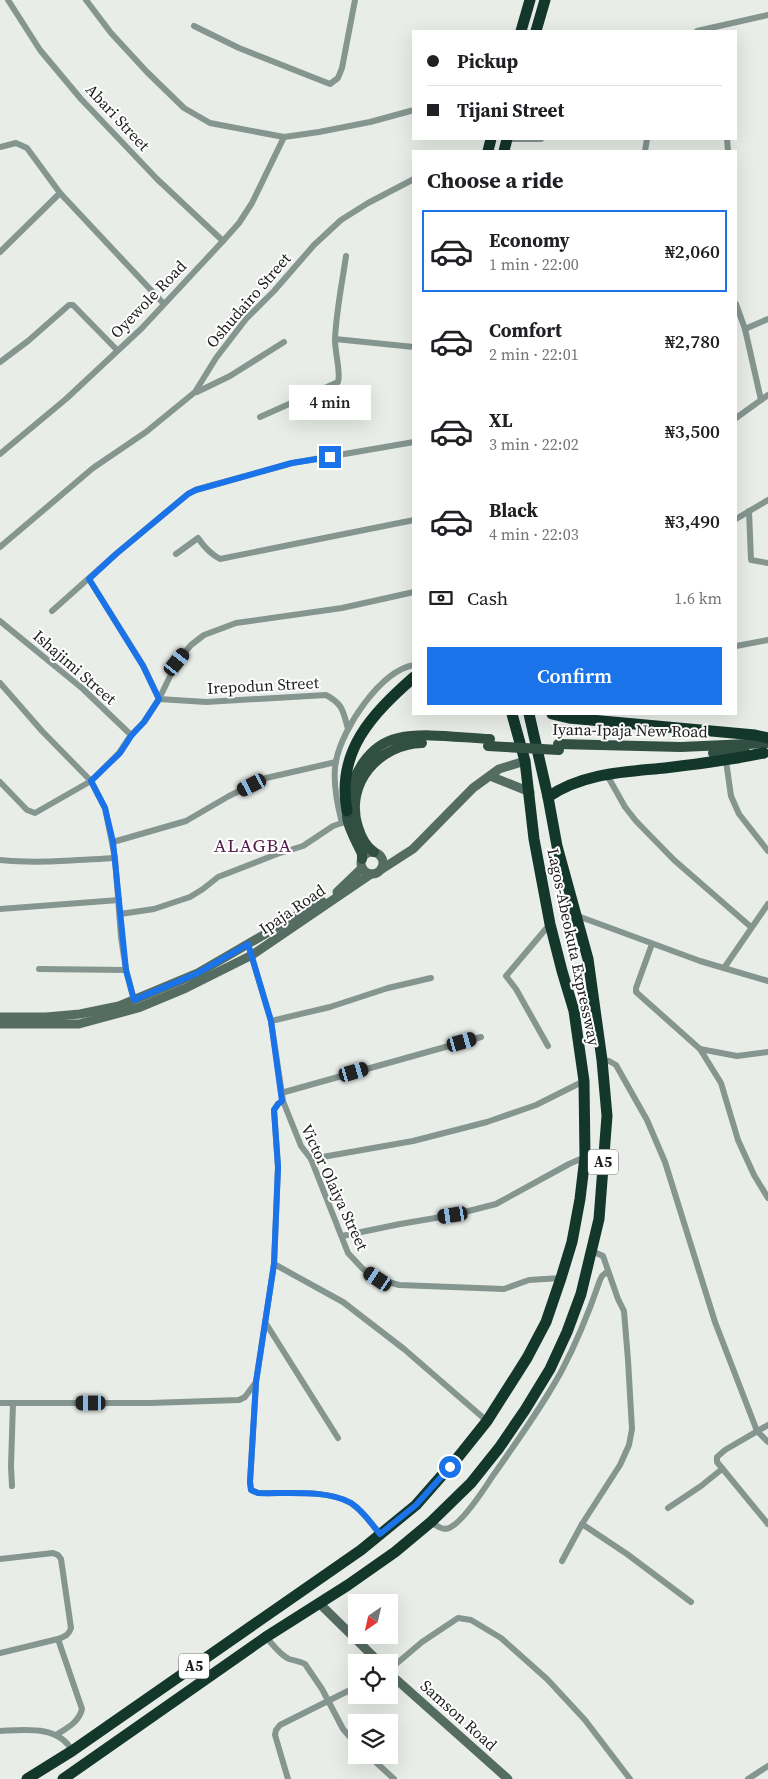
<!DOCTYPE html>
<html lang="en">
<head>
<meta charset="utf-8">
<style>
  :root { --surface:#fff; --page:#f2f2f2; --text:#202124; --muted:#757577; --line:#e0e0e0; --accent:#1a73e8 }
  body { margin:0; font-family:"Source Serif 4",serif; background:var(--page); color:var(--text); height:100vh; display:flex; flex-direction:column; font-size:19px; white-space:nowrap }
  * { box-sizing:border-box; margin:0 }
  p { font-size:16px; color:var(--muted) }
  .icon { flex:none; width:28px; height:28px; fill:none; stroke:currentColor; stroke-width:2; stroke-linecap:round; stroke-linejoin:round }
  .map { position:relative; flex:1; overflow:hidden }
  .details { position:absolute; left:412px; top:150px; width:325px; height:565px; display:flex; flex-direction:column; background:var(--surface); border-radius:0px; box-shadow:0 5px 20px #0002 }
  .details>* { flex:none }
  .hud { position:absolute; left:412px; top:30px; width:325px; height:110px; border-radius:0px; box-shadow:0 5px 20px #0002; display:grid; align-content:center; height:110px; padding:0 15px; background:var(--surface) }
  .needle { width:32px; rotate:214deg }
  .buttons { position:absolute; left:348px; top:1594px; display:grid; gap:10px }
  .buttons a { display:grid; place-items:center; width:50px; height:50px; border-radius:0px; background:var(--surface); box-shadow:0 5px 20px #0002; font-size:25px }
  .end { position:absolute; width:22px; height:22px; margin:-11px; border:6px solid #1a73e8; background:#fff; box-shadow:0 0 0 2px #fff }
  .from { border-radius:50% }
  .bubble { position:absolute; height:35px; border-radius:0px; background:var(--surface); box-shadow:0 5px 20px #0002; font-size:16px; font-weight:600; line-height:35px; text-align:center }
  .car { position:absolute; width:15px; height:30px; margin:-15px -8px; border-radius:6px; box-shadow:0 0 4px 1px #0007; background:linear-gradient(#222 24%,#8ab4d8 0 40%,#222 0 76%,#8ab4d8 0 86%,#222 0) }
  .hud b { display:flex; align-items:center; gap:18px; height:48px; font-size:19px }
  .hud b+b { border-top:1px solid var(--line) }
  .hud i { width:12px; height:12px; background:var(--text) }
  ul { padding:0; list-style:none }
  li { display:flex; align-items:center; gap:15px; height:82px; margin:0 10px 8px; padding:0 5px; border:2px solid transparent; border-radius:0px }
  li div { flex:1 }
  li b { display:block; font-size:19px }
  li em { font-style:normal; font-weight:600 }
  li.active { border-color:var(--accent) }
  li>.icon { width:45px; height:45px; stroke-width:1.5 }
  h2 { padding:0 15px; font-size:22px; line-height:60px }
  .pay { display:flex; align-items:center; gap:12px; height:55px; padding:0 15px; font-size:19px }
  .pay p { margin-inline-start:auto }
  .primary-button { display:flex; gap:10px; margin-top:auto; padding:10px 15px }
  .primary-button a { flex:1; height:58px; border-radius:0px; background:var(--accent); color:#fff; font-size:20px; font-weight:600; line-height:58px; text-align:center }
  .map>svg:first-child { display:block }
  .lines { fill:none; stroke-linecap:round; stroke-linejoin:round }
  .street { stroke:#85958f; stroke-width:6 }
  .secondary { stroke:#556c63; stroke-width:9 }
  .primary { stroke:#324f44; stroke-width:10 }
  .highway { stroke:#14372b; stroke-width:11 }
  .primary-bridge { stroke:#324f44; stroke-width:10 }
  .route { stroke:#1a73e8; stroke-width:6 }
  .labels { text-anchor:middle; stroke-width:4; stroke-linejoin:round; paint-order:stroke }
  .shield { fill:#fff; stroke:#616261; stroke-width:1 }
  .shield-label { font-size:15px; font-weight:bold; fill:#1d1e1d }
  .street-label { font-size:16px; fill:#1d1e1d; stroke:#fff }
  .quarter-label { font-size:19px; letter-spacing:1px; fill:#551f4c; stroke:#fff }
</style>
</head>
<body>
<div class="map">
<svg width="768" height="1779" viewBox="0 0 768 1779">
  <rect width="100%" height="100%" fill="#e9ede8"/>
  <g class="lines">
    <!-- street -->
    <g class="street">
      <path d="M8 0 40 50 81 99 157 179 223 241"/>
      <path d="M86 0 111 33 147 72 184 108 210 123 284 137 319 132 370 122 414 110"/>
      <path d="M194 26 239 48 330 84 338 78 342 68 355 0"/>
      <path d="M697 31 768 15"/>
      <path d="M507 139H541"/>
      <path d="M727 139 728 151"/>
      <path d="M0 147 16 143 27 148 60 193 164 304"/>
      <path d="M645 151 647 139"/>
      <path d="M0 252 60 193"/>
      <path d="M736 304 745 329 761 400"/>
      <path d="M745 329 768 319"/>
      <path d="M335 339 414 347"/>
      <path d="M0 362 28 341 69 305H73L117 350"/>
      <path d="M197 392 230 376 284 342"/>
      <path d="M260 417 338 382C341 373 335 353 335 340 336 312 342 284 346 256"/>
      <path d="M736 418 768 395"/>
      <path d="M0 454 66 399 142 328 223 241 239 223 252 203 284 137"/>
      <path d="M749 511 751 560 768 563"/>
      <path d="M736 519 768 500"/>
      <path d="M0 547 93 468 146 432 195 392 216 358 246 319 274 291 314 245 341 220 368 203 414 179"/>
      <path d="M176 554 198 538C204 547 211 554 220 559L414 520"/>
      <path d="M89 579 143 665 159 699 206 702 326 695C343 704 343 711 348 729"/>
      <path d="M52 611 116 554 188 494 195 490 292 463 414 442"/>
      <path d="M0 621 83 689 131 735"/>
      <path d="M736 646 768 640"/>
      <path d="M0 683 42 731 91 781 105 808 115 858 121 937 126 970 134 1000"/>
      <path d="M726 761 731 796 739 814 768 851"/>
      <path d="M607 775 625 807 636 821 674 860 751 927"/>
      <path d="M0 782 27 810 35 813 91 781 119 753 131 735 144 722 159 699 177 662 191 645 204 635 236 623 342 608 414 592"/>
      <path d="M342 823C337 804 332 781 336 761 342 729 380 671 414 665"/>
      <path d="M113 842 186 821 229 796 266 778 336 762"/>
      <path d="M0 860C38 864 77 860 115 858"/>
      <path d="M0 909 119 900"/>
      <path d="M120 914 154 909 190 897 203 889 218 877 277 854 303 846 333 826 348 821"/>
      <path d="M575 915 700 961 768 981"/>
      <path d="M248 944 271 1021 283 1101 301 1146 311 1159 348 1253 363 1269 378 1279 399 1285 504 1289 529 1280 561 1278"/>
      <path d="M652 944 636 988V992L700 1049 737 1056 768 1052"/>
      <path d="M724 968 768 904"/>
      <path d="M39 969 126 970"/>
      <path d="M271 1021 330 1007 388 988 431 978"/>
      <path d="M548 1046 516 989 506 976 550 924"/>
      <path d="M700 1049 721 1083 738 1140 754 1175 768 1198"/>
      <path d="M602 1060 609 1061 616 1065 647 1120 665 1162 715 1322 757 1431 768 1442"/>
      <path d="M281 1093 481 1037"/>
      <path d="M311 1159 413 1141 487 1122 536 1105 584 1081"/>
      <path d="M342 1236 400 1224 453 1215 496 1204 569 1164 585 1157"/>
      <path d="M274 1264 343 1302 404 1349 487 1421"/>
      <path d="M265 1322 338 1438"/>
      <path d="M256 1384 250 1482 251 1490 258 1493C285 1494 327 1489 351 1503 363 1511 371 1523 380 1535"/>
      <path d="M0 1403H150L239 1400 245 1397 256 1382 274 1264 278 1167 274 1110 278 1104 283 1101"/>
      <path d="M768 1425 725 1450 717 1457V1462L768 1524"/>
      <path d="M12 1486 11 1466 13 1403"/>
      <path d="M668 1508 701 1486 722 1469"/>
      <path d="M431 1522C437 1526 444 1532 451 1527 465 1519 483 1491 492 1477 516 1443 541 1408 561 1372 577 1342 589 1312 600 1280L602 1276 608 1271"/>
      <path d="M582 1524 627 1554 691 1602"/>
      <path d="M0 1559 53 1553 58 1555 61 1559 71 1628C69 1635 65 1636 58 1639L82 1709C79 1722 67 1728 56 1735"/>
      <path d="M562 1561 582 1524 620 1465 629 1445 632 1429 628 1360 624 1311 618 1299 603 1256 592 1251"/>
      <path d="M266 1637C273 1645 280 1655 289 1659 295 1661 300 1661 305 1664L322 1689 343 1729 356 1744"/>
      <path d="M0 1653 58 1639"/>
      <path d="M389 1670 422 1642 458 1618 471 1620 501 1638 547 1679 585 1720 630 1779"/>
      <path d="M0 1731C24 1730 59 1725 72 1751"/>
      <path d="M368 1755 394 1779"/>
      <path d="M288 1779 275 1735 276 1730 280 1725 356 1687"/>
      <path d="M748 1779 768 1766"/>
    </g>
    <!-- secondary -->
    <g class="secondary">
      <path d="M490 776 530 792"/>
      <circle cx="372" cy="863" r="11"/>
      <path d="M382 869 413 849 473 788 499 769 525 761"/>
      <path d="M337 892 362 868"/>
      <path d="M0 1017H46L80 1014 119 1006 198 973 322 901"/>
      <path d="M0 1024H79L138 1008 186 988 252 955 371 874"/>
      <path d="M320 1604 379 1662"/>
      <path d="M389 1673 508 1779"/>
    </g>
    <!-- primary -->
    <g class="primary">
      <path d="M558 744 681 747 768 743"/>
      <path d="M713 753H746"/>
      <path d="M374 852C365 846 361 837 358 827 344 784 379 744 422 743"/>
      <path d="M362 859V854C357 843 351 833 348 822 346 816 347 809 348 803 352 775 368 745 398 738 425 732 462 738 490 739"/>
    </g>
    <!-- highway -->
    <g class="highway">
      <path d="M521 31 530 0"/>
      <path d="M536 31 545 0"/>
      <path d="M488 151 491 139"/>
      <path d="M504 151 507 139"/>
      <path d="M552 714 569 718 755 735 768 738"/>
      <path d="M548 797C583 773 625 772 665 768 699 764 731 760 764 753"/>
      <path d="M347 811C336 751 372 714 414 677"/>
      <path d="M27 1779 72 1751 361 1550 416 1505 459 1456 487 1421 527 1358 546 1322 561 1278 572 1242 580 1199 585 1157 584 1081 574 1011 562 971 550 924 534 839 525 761 512 714"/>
      <path d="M63 1779 266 1637 348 1585 395 1552 431 1522 471 1483 499 1448 525 1410 550 1369 567 1332 581 1294 599 1219 607 1116 602 1060 588 959 557 846 548 797 529 714"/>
    </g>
    <!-- primary-bridge -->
    <path class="primary-bridge" d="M488 746 559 750"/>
  </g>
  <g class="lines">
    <!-- route -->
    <path class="route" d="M330 457 292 463 196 490 188 494 116 554 89 579 143 666 159 699 144 722 131 736 120 753 91 781 105 808 113 842 126 970 134 1000 198 973 248 944 271 1021 282 1101 278 1104 274 1110 278 1167 274 1264 256 1382 250 1482 251 1490 258 1493C285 1494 327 1489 351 1503 363 1511 371 1523 380 1534L416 1505 450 1467"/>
  </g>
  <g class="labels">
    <!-- shield labels -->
    <g class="shield">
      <rect x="588" y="1149.5" width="30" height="25" rx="4"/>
      <rect x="179" y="1653.5" width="30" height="25" rx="4"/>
    </g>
    <g class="shield-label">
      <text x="603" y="1167">A5</text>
      <text x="194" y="1671">A5</text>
    </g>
    <!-- street labels -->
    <g class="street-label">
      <text transform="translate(118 117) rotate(47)" y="6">Abari Street</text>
      <text transform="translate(148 299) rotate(-46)" y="6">Oyewole Road</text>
      <text transform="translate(248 300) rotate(-49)" y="6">Oshudairo Street</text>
      <text transform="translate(75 667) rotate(41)" y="6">Ishajimi Street</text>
      <text transform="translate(263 685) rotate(-3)" y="6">Irepodun Street</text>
      <text transform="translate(630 730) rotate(1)" y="6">Iyana-Ipaja New Road</text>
      <text transform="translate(292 909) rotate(-34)" y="6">Ipaja Road</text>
      <text transform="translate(574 947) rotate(78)" y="6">Lagos-Abeokuta Expressway</text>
      <text transform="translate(335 1187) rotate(65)" y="6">Victor Olaiya Street</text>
      <text transform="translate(459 1715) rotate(42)" y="6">Samson Road</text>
    </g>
    <!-- quarter labels -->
    <g class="quarter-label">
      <text x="253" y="852">ALAGBA</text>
    </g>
  </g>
</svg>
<div class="buttons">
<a><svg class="needle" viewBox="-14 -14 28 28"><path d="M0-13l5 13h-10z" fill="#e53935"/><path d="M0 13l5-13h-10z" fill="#757577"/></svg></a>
<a><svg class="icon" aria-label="locate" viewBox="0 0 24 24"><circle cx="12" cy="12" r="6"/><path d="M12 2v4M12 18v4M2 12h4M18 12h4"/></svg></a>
<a><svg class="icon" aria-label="layers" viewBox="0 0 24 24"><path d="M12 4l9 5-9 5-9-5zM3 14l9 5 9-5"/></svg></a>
</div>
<i class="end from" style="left:450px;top:1467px"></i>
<i class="end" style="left:330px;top:457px"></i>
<div class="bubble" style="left:289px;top:385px;width:82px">4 min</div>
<i class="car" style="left:177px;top:662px;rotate:39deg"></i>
<i class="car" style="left:252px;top:785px;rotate:243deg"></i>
<i class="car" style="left:462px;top:1042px;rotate:74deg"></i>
<i class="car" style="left:354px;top:1072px;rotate:74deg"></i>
<i class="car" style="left:453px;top:1215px;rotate:261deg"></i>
<i class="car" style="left:378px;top:1279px;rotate:304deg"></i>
<i class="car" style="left:91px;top:1403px;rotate:270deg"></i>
<div class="hud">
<b><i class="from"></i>Pickup</b>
<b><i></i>Tijani Street</b>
</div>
<section class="details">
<h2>Choose a ride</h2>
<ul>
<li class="active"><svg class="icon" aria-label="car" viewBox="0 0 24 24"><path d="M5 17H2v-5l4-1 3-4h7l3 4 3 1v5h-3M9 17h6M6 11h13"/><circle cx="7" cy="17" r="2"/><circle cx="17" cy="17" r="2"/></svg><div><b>Economy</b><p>1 min · 22:00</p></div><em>₦2,060</em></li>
<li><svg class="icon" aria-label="car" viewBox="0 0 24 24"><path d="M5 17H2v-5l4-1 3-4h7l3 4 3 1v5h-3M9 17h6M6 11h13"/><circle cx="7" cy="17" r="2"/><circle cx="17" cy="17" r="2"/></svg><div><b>Comfort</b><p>2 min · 22:01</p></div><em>₦2,780</em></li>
<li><svg class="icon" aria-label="car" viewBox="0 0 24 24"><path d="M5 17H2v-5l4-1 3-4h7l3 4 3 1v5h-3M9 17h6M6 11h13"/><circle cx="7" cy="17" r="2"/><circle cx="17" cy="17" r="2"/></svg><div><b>XL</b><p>3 min · 22:02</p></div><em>₦3,500</em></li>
<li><svg class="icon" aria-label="car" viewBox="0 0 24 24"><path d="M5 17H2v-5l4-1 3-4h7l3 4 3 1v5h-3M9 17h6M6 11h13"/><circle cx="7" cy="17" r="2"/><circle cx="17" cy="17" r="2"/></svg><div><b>Black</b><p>4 min · 22:03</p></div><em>₦3,490</em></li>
</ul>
<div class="pay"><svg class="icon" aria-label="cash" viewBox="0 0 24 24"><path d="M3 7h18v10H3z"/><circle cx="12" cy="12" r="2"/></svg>Cash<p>1.6 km</p></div>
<div class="primary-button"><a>Confirm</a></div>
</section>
</div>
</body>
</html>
